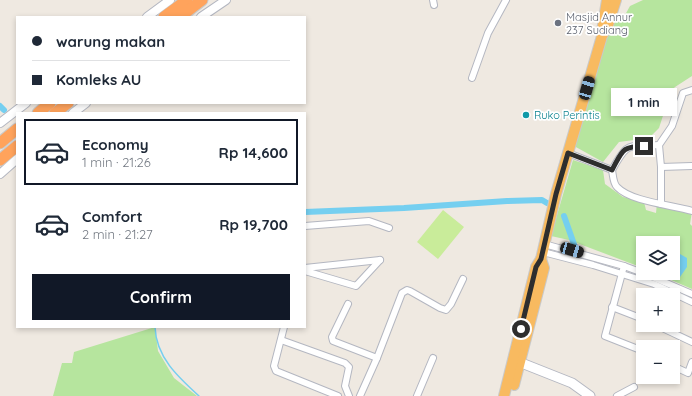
<!DOCTYPE html>
<html lang="en">
<head>
<meta charset="utf-8">
<style>
  :root { --surface:#fff; --page:#f6f6f7; --text:#1f2937; --muted:#747a83; --line:#e0e1e3; --accent:#111827 }
  body { margin:0; font-family:Quicksand,sans-serif; background:var(--page); color:var(--text); height:100vh; display:flex; flex-direction:column; font-size:15px; white-space:nowrap }
  * { box-sizing:border-box; margin:0 }
  p { font-size:13px; color:var(--muted) }
  .icon { flex:none; width:22px; height:22px; fill:none; stroke:currentColor; stroke-width:2; stroke-linecap:round; stroke-linejoin:round }
  .map { position:relative; flex:1; overflow:hidden }
  .side { position:absolute; left:16px; top:112px; width:290px; height:216px; display:flex; flex-direction:column; background:var(--surface); border-radius:0px; box-shadow:0 2px 6px #0003 }
  .side>* { flex:none }
  .guide { position:absolute; left:16px; top:16px; width:290px; height:88px; border-radius:0px; box-shadow:0 2px 6px #0003; display:grid; align-content:center; height:88px; padding:0 16px; background:var(--surface) }
  .fabs { position:absolute; left:636px; top:236px; display:grid; gap:8px }
  .fabs a { display:grid; place-items:center; width:44px; height:44px; border-radius:0px; background:var(--surface); box-shadow:0 2px 6px #0003; font-size:20px }
  .end { position:absolute; width:18px; height:18px; margin:-9px; border:5px solid #2e2e2e; background:#fff; box-shadow:0 0 0 2px #fff }
  .from { border-radius:50% }
  .bubble { position:absolute; height:28px; border-radius:0px; background:var(--surface); box-shadow:0 2px 6px #0003; font-size:13px; font-weight:700; line-height:28px; text-align:center }
  .car { position:absolute; width:12px; height:24px; margin:-12px -6px; border-radius:5px; box-shadow:0 0 3px 1px #0007; background:linear-gradient(#222 24%,#8ab4d8 0 40%,#222 0 76%,#8ab4d8 0 86%,#222 0) }
  .guide b { display:flex; align-items:center; gap:14px; height:38px; font-size:15px }
  .guide b+b { border-top:1px solid var(--line) }
  .guide i { width:10px; height:10px; background:var(--text) }
  ul { padding:7px 0 0; list-style:none }
  li { display:flex; align-items:center; gap:12px; height:66px; margin:0 8px 6px; padding:0 8px; border:2px solid transparent; border-radius:0px }
  li div { flex:1 }
  li b { display:block; font-size:15px }
  li em { font-style:normal; font-weight:700 }
  li.current { border-color:var(--accent) }
  li>.icon { width:36px; height:36px; stroke-width:1.5 }
  .action { display:flex; gap:8px; margin-top:auto; padding:8px 16px }
  .action a { flex:1; height:46px; border-radius:0px; background:var(--accent); color:#fff; font-size:16px; font-weight:700; line-height:46px; text-align:center }
  .map>svg:first-child { display:block }
  .green { fill:#b6e59e }
  .pitch { fill:#c9ec9a }
  .water { fill:#75cff0 }
  .lines { fill:none; stroke-linecap:round; stroke-linejoin:round }
  .stream { stroke:#75cff0; stroke-width:1.5 }
  .canal { stroke:#75cff0; stroke-width:6 }
  .minor-casing { stroke:#b4b7c1; stroke-width:8 }
  .tertiary-casing { stroke:#b4b7c1; stroke-width:10 }
  .secondary-casing { stroke:#b4b7c1; stroke-width:11 }
  .trunk-casing { stroke:#c9c9c9; stroke-width:12 }
  .motorway-casing { stroke:#c9c9c9; stroke-width:13 }
  .minor { stroke:#fff; stroke-width:6 }
  .tertiary { stroke:#fff; stroke-width:8 }
  .secondary { stroke:#fff; stroke-width:9 }
  .trunk { stroke:#f8ba60; stroke-width:10 }
  .motorway { stroke:#ffa35c; stroke-width:11 }
  .route { stroke:#2e2e2e; stroke-width:5 }
  .worship-dot { fill:#6b7280; stroke:#fff; stroke-width:1.5 }
  .culture-dot { fill:#0f9aa8; stroke:#fff; stroke-width:1.5 }
  .labels { text-anchor:middle; stroke-width:3.5; stroke-linejoin:round; paint-order:stroke }
  .worship-label { font-size:11px; fill:#5b616d; stroke:#fff; text-anchor:start }
  .culture-label { font-size:11px; fill:#0d838f; stroke:#fff; text-anchor:start }
</style>
</head>
<body>
<div class="map">
<svg width="692" height="396" viewBox="0 0 692 396">
  <rect width="100%" height="100%" fill="#efe9e1"/>
  <!-- green -->
  <g class="green">
    <path d="M643 0H692V76L675 87 671 91 659 128 649 138 619 142 603 162 574 146 614 13 625 15 630 6Z"/>
    <path d="M573 160 603 170 605 184 623 197 644 202 646 210 656 213 657 203 692 211 690 224 692 226V289L655 273H673V243H643V268L569 240 551 236Z"/>
    <path d="M155 327 158 351 174 378 197 396H53L62 363H72L74 352Z"/>
  </g>
  <!-- pitch -->
  <path class="pitch" d="M443 210 464 227 438 259 417 242Z"/>
  <!-- water -->
  <path class="water" d="M673 250 687 258V267L680 277 670 273H673Z"/>
  <g class="lines">
    <!-- stream -->
    <path class="stream" d="M155 327C156 357 178 377 199 396"/>
    <!-- canal -->
    <g class="canal">
      <path d="M0 106 4 110"/>
      <path d="M305 212 404 208 507 201 542 200 547 203"/>
      <path d="M564 216 575 247"/>
    </g>
    <!-- minor casing -->
    <g class="minor-casing">
      <g id="minor">
        <path d="M433 0 434 5"/>
        <path d="M472 78 488 33 506 0"/>
        <path d="M692 90 683 93 672 126 659 145 661 167 692 166"/>
        <path d="M568 153 612 170C629 139 628 148 659 145"/>
        <path d="M661 167V204"/>
        <path d="M612 170C613 175 613 183 617 187 631 202 673 205 692 211"/>
        <path d="M305 226 369 221 389 228"/>
        <path d="M544 244 624 266 643 273"/>
        <path d="M543 252 593 265 654 284 692 302"/>
        <path d="M624 266 605 336 643 351"/>
        <path d="M305 268 380 260"/>
        <path d="M305 271 356 286 380 260"/>
        <path d="M643 273 692 294"/>
        <path d="M348 304 332 337 333 341 377 358"/>
        <path d="M612 307 643 319"/>
        <path d="M656 325 692 342"/>
        <path d="M284 327 274 366 276 371 338 396"/>
        <path d="M281 340 345 363 349 367 345 386 349 396"/>
        <path d="M673 366 688 373 692 362"/>
        <path d="M360 396 377 358 402 293 407 290 410 291 440 308 446 310 451 304 463 279"/>
        <path d="M417 396 433 358"/>
        <path d="M617 396 634 387"/>
      </g>
    </g>
    <!-- tertiary casing -->
    <g class="tertiary-casing">
      <g id="tertiary">
        <path d="M147 17 170 0"/>
        <path d="M201 17 226 0"/>
        <path d="M73 113 86 103"/>
        <path d="M0 123 26 103"/>
        <path d="M0 174 17 159"/>
      </g>
    </g>
    <!-- secondary casing -->
    <g class="secondary-casing">
      <path id="secondary" d="M514 360 572 383 590 396"/>
    </g>
    <!-- trunk casing -->
    <g class="trunk-casing">
      <g id="trunk">
        <path d="M602 31 607 0"/>
        <path d="M514 385 544 268 541 259"/>
        <path d="M504 396 530 291 536 267 541 259 556 194 602 36 608 25 616 0"/>
      </g>
    </g>
    <!-- motorway casing -->
    <g class="motorway-casing">
      <g id="motorway">
        <path d="M164 17 187 0"/>
        <path d="M180 17 202 0"/>
        <path d="M38 113 50 103"/>
        <path d="M55 113 68 103"/>
        <path d="M0 143 17 129"/>
        <path d="M0 160 17 146"/>
      </g>
    </g>
    <!-- minor -->
    <use href="#minor" class="minor"/>
    <!-- tertiary -->
    <use href="#tertiary" class="tertiary"/>
    <!-- secondary -->
    <use href="#secondary" class="secondary"/>
    <!-- trunk -->
    <use href="#trunk" class="trunk"/>
    <!-- motorway -->
    <use href="#motorway" class="motorway"/>
  </g>
  <g class="lines">
    <!-- route -->
    <path class="route" d="M521 329 536 267 541 259 556 194 568 153 612 170C623 150 621 147 644 146"/>
  </g>
  <!-- markers -->
  <circle class="worship-dot" cx="558" cy="23" r="4"/>
  <circle class="culture-dot" cx="526" cy="115" r="4"/>
  <g class="labels">
    <!-- worship labels -->
    <g class="worship-label">
      <text x="566" y="21">Masjid Annur<tspan x="566" dy="13">237 Sudiang</tspan></text>
    </g>
    <!-- culture labels -->
    <g class="culture-label">
      <text x="534" y="119">Ruko Perintis</text>
    </g>
  </g>
</svg>
<div class="fabs">
<a><svg class="icon" aria-label="layers" viewBox="0 0 24 24"><path d="M12 4l9 5-9 5-9-5zM3 14l9 5 9-5"/></svg></a>
<a>+</a>
<a>−</a>
</div>
<i class="end from" style="left:521px;top:329px"></i>
<i class="end" style="left:644px;top:146px"></i>
<div class="bubble" style="left:611px;top:88px;width:66px">1 min</div>
<i class="car" style="left:587px;top:88px;rotate:16deg"></i>
<i class="car" style="left:572px;top:250px;rotate:106deg"></i>
<div class="guide">
<b><i class="from"></i>warung makan</b>
<b><i></i>Komleks AU</b>
</div>
<section class="side">
<ul>
<li class="current"><svg class="icon" aria-label="car" viewBox="0 0 24 24"><path d="M5 17H2v-5l4-1 3-4h7l3 4 3 1v5h-3M9 17h6M6 11h13"/><circle cx="7" cy="17" r="2"/><circle cx="17" cy="17" r="2"/></svg><div><b>Economy</b><p>1 min · 21:26</p></div><em>Rp 14,600</em></li>
<li><svg class="icon" aria-label="car" viewBox="0 0 24 24"><path d="M5 17H2v-5l4-1 3-4h7l3 4 3 1v5h-3M9 17h6M6 11h13"/><circle cx="7" cy="17" r="2"/><circle cx="17" cy="17" r="2"/></svg><div><b>Comfort</b><p>2 min · 21:27</p></div><em>Rp 19,700</em></li>
</ul>
<div class="action"><a>Confirm</a></div>
</section>
</div>
</body>
</html>
